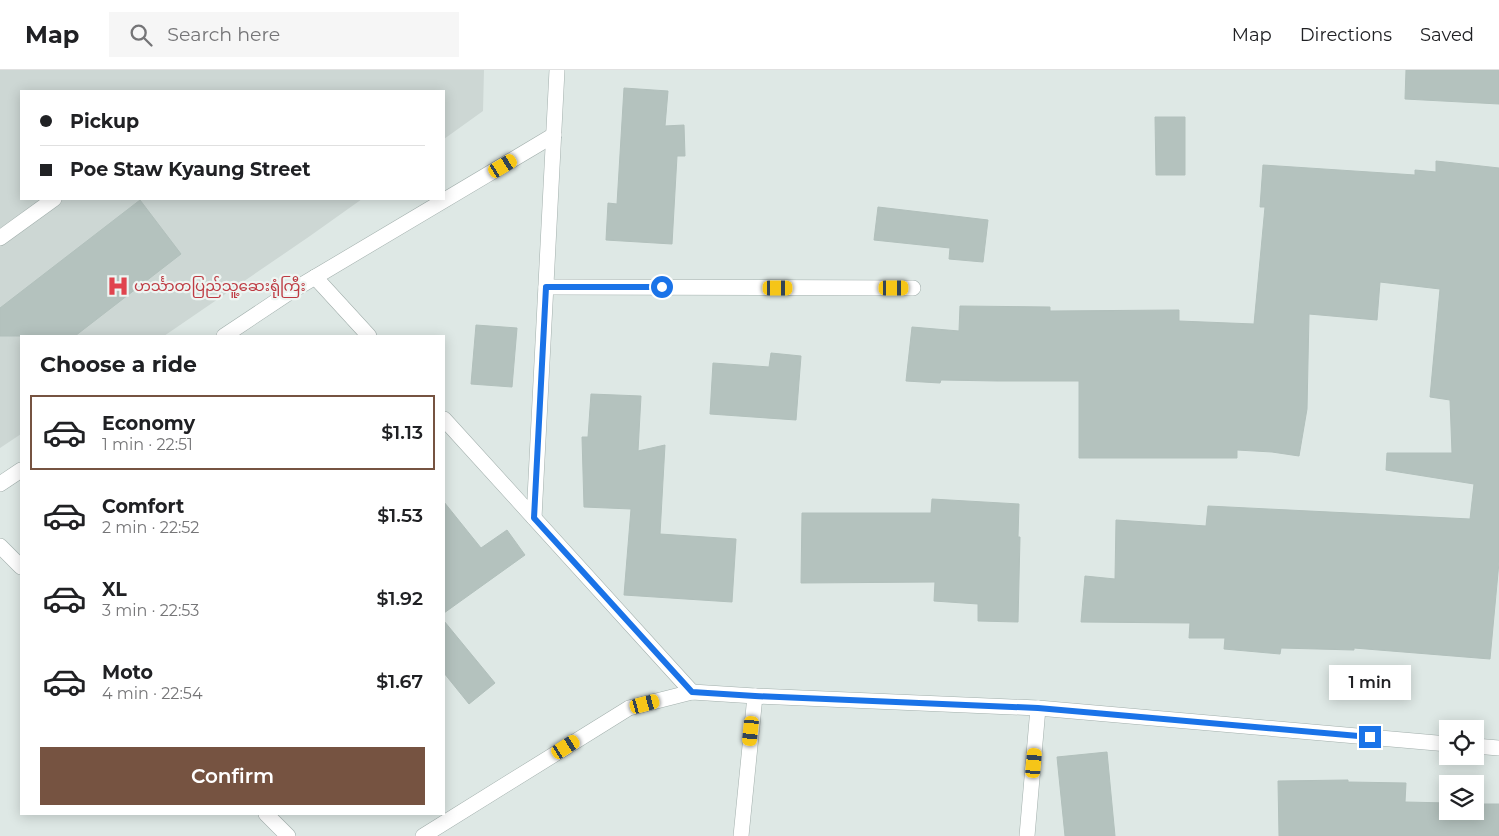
<!DOCTYPE html>
<html lang="en">
<head>
<meta charset="utf-8">
<style>
  :root { --surface:#fff; --page:#f6f6f6; --text:#202124; --muted:#757577; --line:#e0e0e0; --accent:#765341 }
  body { margin:0; font-family:Montserrat,"Noto Sans Myanmar",sans-serif; background:var(--page); color:var(--text); height:100vh; display:flex; flex-direction:column; font-size:19px; white-space:nowrap }
  * { box-sizing:border-box; margin:0 }
  p { font-size:16px; color:var(--muted) }
  .icon { flex:none; width:28px; height:28px; fill:none; stroke:currentColor; stroke-width:2; stroke-linecap:round; stroke-linejoin:round }
  .map { position:relative; flex:1; overflow:hidden }
  .drawer { position:absolute; left:20px; top:265px; width:425px; height:480px; display:flex; flex-direction:column; background:var(--surface); border-radius:0px; box-shadow:0 2px 12px #0003 }
  .drawer>* { flex:none }
  .guide { position:absolute; left:20px; top:20px; width:425px; height:110px; border-radius:0px; box-shadow:0 2px 12px #0003; display:grid; align-content:center; height:110px; padding:0 20px; background:var(--surface) }
  .controls { position:absolute; left:1439px; top:650px; display:grid; gap:10px }
  .controls a { display:grid; place-items:center; width:45px; height:45px; border-radius:0px; background:var(--surface); box-shadow:0 2px 12px #0003; font-size:25px }
  .end { position:absolute; width:22px; height:22px; margin:-11px; border:6px solid #1a73e8; background:#fff; box-shadow:0 0 0 2px #fff }
  .from { border-radius:50% }
  .bubble { position:absolute; height:35px; border-radius:0px; background:var(--surface); box-shadow:0 2px 12px #0003; font-size:16px; font-weight:600; line-height:35px; text-align:center }
  .car { position:absolute; width:15px; height:30px; margin:-15px -8px; border-radius:6px; box-shadow:0 0 4px 1px #0007; background:linear-gradient(#f5c518 24%,#345 0 40%,#f5c518 0 76%,#345 0 86%,#f5c518 0) }
  .guide b { display:flex; align-items:center; gap:18px; height:48px; font-size:19px }
  .guide b+b { border-top:1px solid var(--line) }
  .guide i { width:12px; height:12px; background:var(--text) }
  ul { padding:0; list-style:none }
  li { display:flex; align-items:center; gap:15px; height:75px; margin:0 10px 8px; padding:0 10px; border:2px solid transparent; border-radius:0px }
  li div { flex:1 }
  li b { display:block; font-size:19px }
  li em { font-style:normal; font-weight:600 }
  li.current { border-color:var(--accent) }
  li>.icon { width:45px; height:45px; stroke-width:1.5 }
  h2 { padding:0 20px; font-size:22px; line-height:60px }
  .button { display:flex; gap:10px; margin-top:auto; padding:10px 20px }
  .button a { flex:1; height:58px; border-radius:0px; background:var(--accent); color:#fff; font-size:20px; font-weight:600; line-height:58px; text-align:center }
  header { display:flex; align-items:center; gap:30px; box-sizing:border-box; height:70px; padding:0 25px; background:var(--surface); border-bottom:1px solid var(--line) }
  header strong { font-size:24px }
  nav { display:flex; gap:28px; margin-inline-start:auto; font-size:18px }
  .search { width:350px; height:45px; background:var(--page); display:flex; align-items:center; gap:12px; box-sizing:border-box; padding:0 18px; border-radius:0px; color:var(--muted); font-size:19px }
  .map>svg:first-child { display:block }
  .built { fill:#cdd7d4 }
  .building { fill:#b4c2be; stroke:#b2c0bc }
  .lines { fill:none; stroke-linecap:round; stroke-linejoin:round }
  .street-casing { stroke:#a2afac; stroke-width:16 }
  .street { stroke:#fff; stroke-width:15 }
  .route { stroke:#1a73e8; stroke-width:6 }
  .labels { text-anchor:middle; stroke-width:4.5; stroke-linejoin:round; paint-order:stroke }
  .health-label { font-size:15px; fill:#be3a42; stroke:#eef5f2; text-anchor:start }
</style>
</head>
<body>
<header>
<strong>Map</strong>
<div class="search"><svg class="icon" aria-label="search" viewBox="0 0 24 24"><circle cx="10" cy="10" r="6"/><path d="M15 15l6 6"/></svg>Search here</div>
<nav><a>Map</a><a>Directions</a><a>Saved</a></nav>
</header>
<div class="map">
<svg width="1499" height="766" viewBox="0 0 1499 766">
  <rect width="100%" height="100%" fill="#dee8e5"/>
  <!-- built -->
  <path class="built" d="M0 0H484L483 41 444 69V21H21V129H362L310 166 164 266H21V364L0 378Z"/>
  <!-- building -->
  <g class="building">
    <path d="M1406 0H1499V34L1405 29Z"/>
    <path d="M624 18 668 21 665 56 684 55 685 86H677L672 174 606 170 608 133 617 134Z"/>
    <path d="M1155 47H1185V105H1156Z"/>
    <path d="M1436 91 1499 98V492L1490 589 1354 578V580L1281 578 1280 584 1224 579 1225 568H1189L1190 553 1081 552 1085 506 1115 509 1116 450 1206 456 1208 436 1470 449 1474 414 1386 400 1387 383H1452L1450 330 1430 327 1440 219 1380 212 1377 250 1309 244 1307 339 1299 386 1272 382 1237 380V388H1079V311H998L941 310 940 313 906 311 912 257 959 261 960 236 1050 237V241L1179 240V251L1254 254 1265 137H1260L1263 95 1415 105V100L1436 102Z"/>
    <path d="M140 130 181 184 75 266H0V238Z"/>
    <path d="M878 137 988 150 983 192 949 189 950 178 874 170Z"/>
    <path d="M476 255 517 258 512 317 471 314Z"/>
    <path d="M771 283 801 286 796 350 710 344 713 293 769 297Z"/>
    <path d="M591 324 641 326 638 381 665 375 660 464 736 469 732 532 624 525 631 439 584 437 582 367H588Z"/>
    <path d="M932 429 1019 434 1018 467H1020L1018 552 978 551V534L934 531 935 512 801 513 802 443H931Z"/>
    <path d="M444 432 481 478 507 460 525 485 444 543Z"/>
    <path d="M444 551 495 613 469 634 444 603Z"/>
    <path d="M1107 682 1115 766H1065L1057 687Z"/>
    <path d="M1348 710V712L1406 713 1405 732 1448 733V741H1475V734H1499V766H1279L1278 711Z"/>
  </g>
  <g class="lines">
    <!-- street casing -->
    <g class="street-casing">
      <g id="street">
        <path d="M0 168 54 129"/>
        <path d="M315 207 369 266"/>
        <path d="M546 217 913 218"/>
        <path d="M224 266 290 222 554 65"/>
        <path d="M444 349 692 622"/>
        <path d="M0 414 21 400"/>
        <path d="M534 448 557 0"/>
        <path d="M0 476 21 497"/>
        <path d="M1475 676 1499 678"/>
        <path d="M266 744 288 766"/>
        <path d="M423 766 629 638 692 622 755 626 1038 638 1448 674"/>
        <path d="M741 766 755 626"/>
        <path d="M1027 766 1038 638"/>
      </g>
    </g>
    <!-- street -->
    <use href="#street" class="street"/>
  </g>
  <g class="lines">
    <!-- route -->
    <path class="route" d="M662 217H546L534 448 692 622 755 626 1038 638 1370 667"/>
  </g>
  <!-- icons -->
  <defs>
    <g id="hospital-bare" transform="scale(1.725)"><path d="M-5-5h3v3.5h4V-5h3V5h-3V1.5h-4V5h-3Z" fill="#e0444e" stroke="#eef5f2" stroke-width="2.5" paint-order="stroke"/></g>
  </defs>
  <g fill-rule="evenodd">
    <use href="#hospital-bare" x="118" y="216"/>
  </g>
  <g class="labels">
    <!-- health labels -->
    <g class="health-label">
      <text x="134" y="221">ဟင်္သာတပြည်သူ့ဆေးရုံကြီး</text>
    </g>
  </g>
</svg>
<div class="controls">
<a><svg class="icon" aria-label="locate" viewBox="0 0 24 24"><circle cx="12" cy="12" r="6"/><path d="M12 2v4M12 18v4M2 12h4M18 12h4"/></svg></a>
<a><svg class="icon" aria-label="layers" viewBox="0 0 24 24"><path d="M12 4l9 5-9 5-9-5zM3 14l9 5 9-5"/></svg></a>
</div>
<i class="end from" style="left:662px;top:217px"></i>
<i class="end" style="left:1370px;top:667px"></i>
<div class="bubble" style="left:1329px;top:595px;width:82px">1 min</div>
<i class="car" style="left:503px;top:96px;rotate:59deg"></i>
<i class="car" style="left:778px;top:218px;rotate:90deg"></i>
<i class="car" style="left:894px;top:218px;rotate:90deg"></i>
<i class="car" style="left:645px;top:634px;rotate:75deg"></i>
<i class="car" style="left:751px;top:661px;rotate:186deg"></i>
<i class="car" style="left:566px;top:677px;rotate:58deg"></i>
<i class="car" style="left:1034px;top:693px;rotate:5deg"></i>
<div class="guide">
<b><i class="from"></i>Pickup</b>
<b><i></i>Poe Staw Kyaung Street</b>
</div>
<section class="drawer">
<h2>Choose a ride</h2>
<ul>
<li class="current"><svg class="icon" aria-label="car" viewBox="0 0 24 24"><path d="M5 17H2v-5l4-1 3-4h7l3 4 3 1v5h-3M9 17h6M6 11h13"/><circle cx="7" cy="17" r="2"/><circle cx="17" cy="17" r="2"/></svg><div><b>Economy</b><p>1 min · 22:51</p></div><em>$1.13</em></li>
<li><svg class="icon" aria-label="car" viewBox="0 0 24 24"><path d="M5 17H2v-5l4-1 3-4h7l3 4 3 1v5h-3M9 17h6M6 11h13"/><circle cx="7" cy="17" r="2"/><circle cx="17" cy="17" r="2"/></svg><div><b>Comfort</b><p>2 min · 22:52</p></div><em>$1.53</em></li>
<li><svg class="icon" aria-label="car" viewBox="0 0 24 24"><path d="M5 17H2v-5l4-1 3-4h7l3 4 3 1v5h-3M9 17h6M6 11h13"/><circle cx="7" cy="17" r="2"/><circle cx="17" cy="17" r="2"/></svg><div><b>XL</b><p>3 min · 22:53</p></div><em>$1.92</em></li>
<li><svg class="icon" aria-label="car" viewBox="0 0 24 24"><path d="M5 17H2v-5l4-1 3-4h7l3 4 3 1v5h-3M9 17h6M6 11h13"/><circle cx="7" cy="17" r="2"/><circle cx="17" cy="17" r="2"/></svg><div><b>Moto</b><p>4 min · 22:54</p></div><em>$1.67</em></li>
</ul>
<div class="button"><a>Confirm</a></div>
</section>
</div>
</body>
</html>
